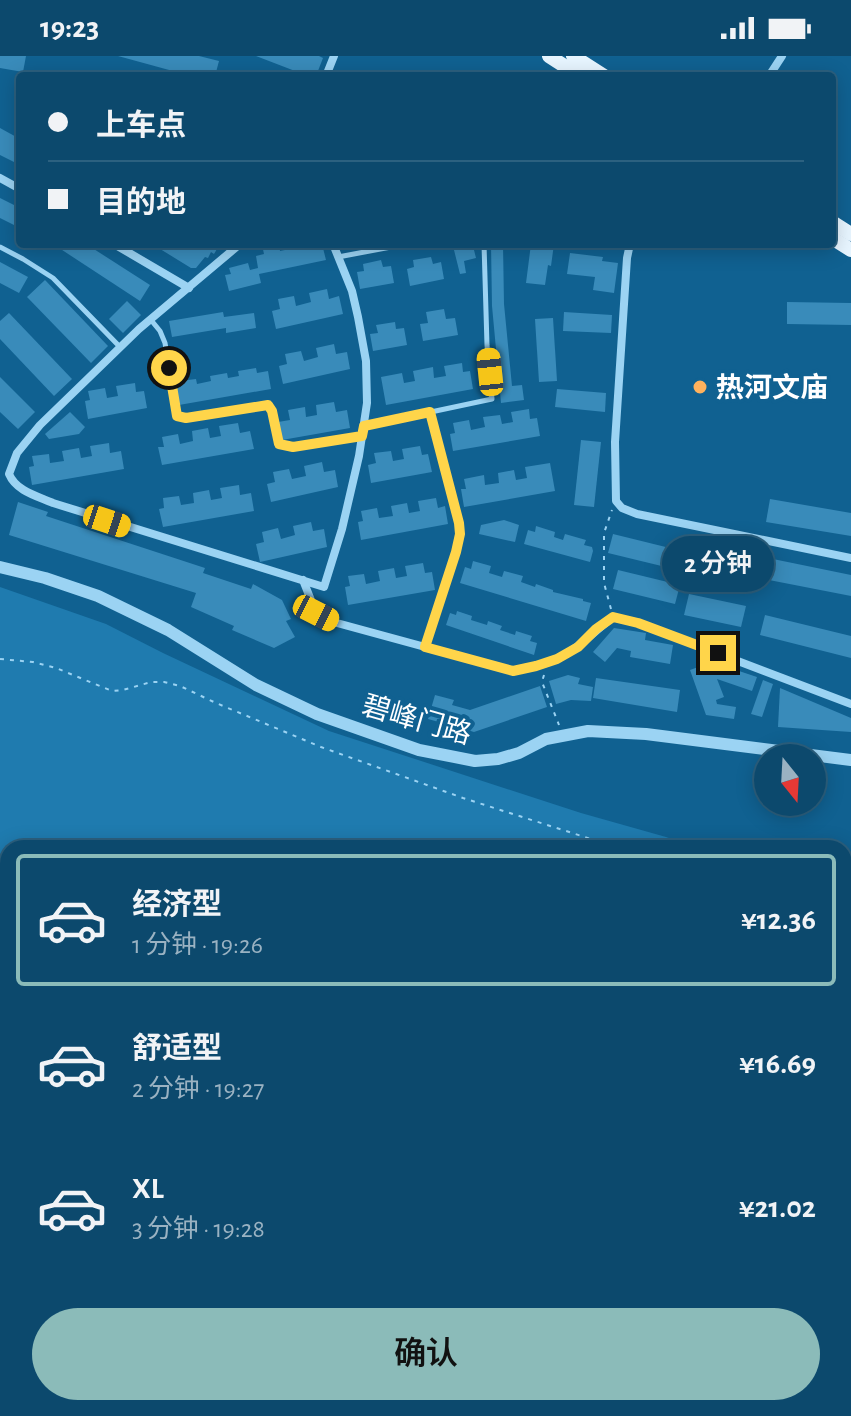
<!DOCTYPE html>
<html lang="zh">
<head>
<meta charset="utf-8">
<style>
  :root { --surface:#0c496d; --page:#1a5375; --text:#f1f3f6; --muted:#9ab2c2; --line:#2c6180; --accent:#8bbbb9 }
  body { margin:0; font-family:"Alegreya Sans","Noto Sans SC",sans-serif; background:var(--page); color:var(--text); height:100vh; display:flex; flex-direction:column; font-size:30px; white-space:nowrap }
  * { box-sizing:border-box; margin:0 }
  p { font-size:26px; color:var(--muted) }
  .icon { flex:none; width:44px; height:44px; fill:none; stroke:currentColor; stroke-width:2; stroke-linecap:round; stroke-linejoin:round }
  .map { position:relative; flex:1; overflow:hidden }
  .side { position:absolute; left:0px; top:784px; width:852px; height:576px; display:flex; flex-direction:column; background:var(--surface); border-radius:24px 24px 0 0; box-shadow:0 4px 20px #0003,0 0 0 2px var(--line) }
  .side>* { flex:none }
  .hud { position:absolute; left:16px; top:16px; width:820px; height:176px; border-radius:8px; box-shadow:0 4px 20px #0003,0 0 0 2px var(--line); display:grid; align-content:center; height:176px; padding:0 32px; background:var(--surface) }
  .needle { width:52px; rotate:162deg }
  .tools { position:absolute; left:754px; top:688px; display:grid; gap:16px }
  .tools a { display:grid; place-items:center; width:72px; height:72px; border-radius:50%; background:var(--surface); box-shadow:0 4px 20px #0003,0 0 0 2px var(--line); font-size:40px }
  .end { position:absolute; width:36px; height:36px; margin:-18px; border:10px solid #ffd54a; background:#111; box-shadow:0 0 0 4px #111 }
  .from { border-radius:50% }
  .bubble { position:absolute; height:56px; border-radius:28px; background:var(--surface); box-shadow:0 4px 20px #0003,0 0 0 2px var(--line); font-size:26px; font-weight:600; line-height:56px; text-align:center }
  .car { position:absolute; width:24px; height:48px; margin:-24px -12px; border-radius:10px; box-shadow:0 0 6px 2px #0007; background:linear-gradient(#f5c518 24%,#345 0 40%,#f5c518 0 76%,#345 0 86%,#f5c518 0) }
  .hud b { display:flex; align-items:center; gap:28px; height:76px; font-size:30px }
  .hud b+b { border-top:2px solid var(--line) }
  .hud i { width:20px; height:20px; background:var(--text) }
  ul { padding:14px 0 0; list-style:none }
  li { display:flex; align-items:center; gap:24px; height:132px; margin:0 16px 12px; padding:0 16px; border:4px solid transparent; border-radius:8px }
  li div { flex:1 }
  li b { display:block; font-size:30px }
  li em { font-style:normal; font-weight:600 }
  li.selected { border-color:var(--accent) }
  li>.icon { width:72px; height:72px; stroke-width:1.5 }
  .primary-button { display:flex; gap:16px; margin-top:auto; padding:16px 32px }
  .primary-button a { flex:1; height:92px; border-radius:48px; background:var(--accent); color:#111; font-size:32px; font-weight:600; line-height:92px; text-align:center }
  .status { display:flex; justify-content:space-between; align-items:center; height:56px; padding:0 40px; background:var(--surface); direction:ltr }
  .status svg { height:22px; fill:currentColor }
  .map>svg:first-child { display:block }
  .green { fill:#1f7baf }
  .building { fill:#398bba }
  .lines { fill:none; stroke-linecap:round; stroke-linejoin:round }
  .path { stroke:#9bd3f3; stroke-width:2; stroke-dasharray:4 6; stroke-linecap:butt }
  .service { stroke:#9bd3f3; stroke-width:5 }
  .minor { stroke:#9bd3f3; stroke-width:8 }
  .tertiary { stroke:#9bd3f3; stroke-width:12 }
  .primary { stroke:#e7f5ff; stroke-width:14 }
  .route { stroke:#ffd54a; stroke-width:10 }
  .poi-dot { fill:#ffb25d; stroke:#106191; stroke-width:3 }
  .labels { text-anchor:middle; stroke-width:8; stroke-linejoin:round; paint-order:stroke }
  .poi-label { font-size:28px; font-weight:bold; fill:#fff; stroke:#106191; text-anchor:start }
  .street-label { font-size:28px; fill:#fff; stroke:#106191 }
</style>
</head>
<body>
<div class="status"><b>19:23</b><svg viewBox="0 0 49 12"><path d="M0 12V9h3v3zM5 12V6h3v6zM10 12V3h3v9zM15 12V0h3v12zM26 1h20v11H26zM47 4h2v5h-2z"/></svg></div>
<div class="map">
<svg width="851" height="1360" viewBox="0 0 851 1360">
  <rect width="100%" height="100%" fill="#106191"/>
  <!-- green -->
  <path class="green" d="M0 531 106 568 163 597 329 675 581 757 666 781 697 792H8V1352H844V854L851 858V1360H0Z"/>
  <!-- building -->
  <g class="building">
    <path d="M0 0H26L23 16 0 12Z"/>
    <path d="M118 0H199L219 5 215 20H191Z"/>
    <path d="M256 0H319L323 2 316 20H293L295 15Z"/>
    <path d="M0 72 20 83V109L0 99Z"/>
    <path d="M0 142 20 152V172L0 162Z"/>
    <path d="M57 188H86L150 229 140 245 56 190Z"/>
    <path d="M152 188H220L214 198 211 196 208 202 205 201 196 212H191Z"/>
    <path d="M264 188H279L280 195 295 192 294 188H322L326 204 259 218 261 227 229 235 225 219 231 218 229 212 248 207 250 214 258 212 256 200 264 198 262 189Z"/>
    <path d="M491 188H503L504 248 512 330 522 329 524 344 501 347 492 250Z"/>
    <path d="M531 188H554L551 210 548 209 545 229 526 227Z"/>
    <path d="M473 190 476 202 464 205 466 217 460 218 454 194Z"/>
    <path d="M570 197 603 201 602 205 618 207 614 237 593 234 595 221 567 218Z"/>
    <path d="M431 201 433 208 441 206 444 223 410 230 407 213 414 211 413 204Z"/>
    <path d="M381 204 383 211 391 210 394 227 360 233 357 216 364 215 363 208Z"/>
    <path d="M0 206 28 221 19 237 0 227Z"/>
    <path d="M45 224 108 290 91 307 27 241Z"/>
    <path d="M327 233 329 243 339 240 343 258 276 273 272 255 280 253 278 243 294 240 296 250 311 246 309 237Z"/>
    <path d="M127 245 141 259 123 277 109 263Z"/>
    <path d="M787 246 851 247V269L787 268Z"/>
    <path d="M444 253 446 263 455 262 458 279 423 285 420 268 428 267 426 256Z"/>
    <path d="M223 256 224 261 254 257 256 272 226 277V272L172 281 169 265Z"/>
    <path d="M564 256 612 259 611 277 563 275Z"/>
    <path d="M9 257 72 323 54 340 0 283V265Z"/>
    <path d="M553 262 557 325 539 326 535 263Z"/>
    <path d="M395 266 396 273 404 272 407 289 373 295 370 278 378 277 376 269Z"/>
    <path d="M334 288 336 298 347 296 350 313 283 328 279 310 287 308 285 298 301 295 304 305 318 301 316 292Z"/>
    <path d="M462 307 463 316 470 315 473 333 386 349 381 321 402 317 404 327 415 325 413 315 433 311 434 322 446 320 444 310Z"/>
    <path d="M256 312 257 317 268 315 271 333 179 349 176 332 181 331 180 325 196 323 197 328 211 325 210 320 227 317 228 322 239 320 238 315Z"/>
    <path d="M0 321 35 356 18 373 0 356Z"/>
    <path d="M135 327 136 336 144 335 147 352 88 363 85 345 90 344 88 335 105 332 107 342 118 340 116 330Z"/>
    <path d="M557 333 606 337 605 356 555 351Z"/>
    <path d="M334 346 336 356 347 354 350 372 282 384 278 366 290 364 288 354 305 351 306 361 317 359 316 349Z"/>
    <path d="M529 353 530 363 537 362 540 380 453 395 450 378 455 377 453 367 469 364 471 374 485 371 483 361 500 359 502 368 513 366 511 356Z"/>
    <path d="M70 356 85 371 79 378 49 383 45 378Z"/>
    <path d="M238 367 240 377 250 375 254 393 162 409 158 391H164L162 381 178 378 180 388 193 385 192 375 208 372 210 382 221 380 219 370Z"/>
    <path d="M581 384 601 386 594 451 574 449Z"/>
    <path d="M109 387 110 397 121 395 124 413 32 429 29 411 34 410 32 400 49 398 50 407 64 405 62 395 79 392 81 402 92 400 90 390Z"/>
    <path d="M420 390 422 399 428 398 432 416 371 427 368 409 376 407 374 397 391 395 393 405 404 403 402 393Z"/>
    <path d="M322 406 324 416 335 414 338 431 271 446 267 428 275 426 273 416 289 413 292 423 306 420 304 410Z"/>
    <path d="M550 407 555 435 464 451 461 433H466L464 423 484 419 485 429 499 427 498 417 514 414 516 424 527 422 525 411Z"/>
    <path d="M239 429 240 439 251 437 254 455 163 471 159 453 164 452 163 442 179 440 181 449 194 447 193 437 209 434 211 444 222 442 220 432Z"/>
    <path d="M436 442 438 452 445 450 448 468 361 484 358 466 363 465 361 455 377 452 379 462 393 460 391 450 407 447 409 457 420 455 418 445Z"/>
    <path d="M770 443 851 457V480L766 466Z"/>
    <path d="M18 446 48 456 46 460 205 512 203 517 251 533 253 528 282 544 291 563 286 565 295 581 274 592 232 574 234 570 191 551 196 537 9 479Z"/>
    <path d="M504 464 519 469 515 486 479 478 481 469Z"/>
    <path d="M311 466 313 475 324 473 327 491 260 506 256 488 264 486 262 476 278 472 281 483 295 479 293 470Z"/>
    <path d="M536 470 555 476 554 481 563 484 565 478 586 484 584 489 592 491 593 495 590 506 524 488 528 474 535 476Z"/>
    <path d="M613 478 682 495 678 514 608 497Z"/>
    <path d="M697 485 764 496 760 518 693 507Z"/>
    <path d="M773 503 851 519V540L769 524Z"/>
    <path d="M473 505 491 510 489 517 502 521 504 515 523 520 521 526 535 531 536 528 553 534V536L583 543V545L591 547 586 565 460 527 465 511 471 513Z"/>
    <path d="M423 507 425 517 432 516 435 534 348 549 345 531 350 530 348 520 364 518 366 528 380 525 378 515 394 512 396 522 407 520 405 510Z"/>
    <path d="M618 514 680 529 675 548 613 533Z"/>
    <path d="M689 538 746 550 741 571 684 559Z"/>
    <path d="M457 555 472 560 471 564 487 569 488 565 502 570 500 574 515 579 516 575 532 580 530 585 537 587 534 599 446 569 450 557 456 559Z"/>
    <path d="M765 559 851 580V602L760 579Z"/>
    <path d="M614 572 646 577 645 584 673 589 670 608 630 601 631 595 617 592 605 606 593 596Z"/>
    <path d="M712 606 757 621 752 635 717 623 724 641 716 644 717 648 736 651 734 663 706 659 690 614Z"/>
    <path d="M568 619 580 622 578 628 593 631 591 645 571 644 556 648 549 625Z"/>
    <path d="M596 622 680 634 677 656 593 642Z"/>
    <path d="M763 624 773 628 762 661 751 658Z"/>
    <path d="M540 630 547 651 474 676 428 663 435 639 454 644 452 649 470 654Z"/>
    <path d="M780 632 851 662V676L778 671Z"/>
    <path d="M730 783 742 788 741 792H726Z"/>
  </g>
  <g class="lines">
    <!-- path -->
    <g class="path">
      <path d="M611 553 604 527V477L612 454"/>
      <path d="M0 603 33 606 56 612 112 635 123 634 151 626H164L180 630 216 647 321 691 463 742 619 792"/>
      <path d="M544 619 542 626 559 669"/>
      <path d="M844 956 851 960"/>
      <path d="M0 1263 8 1267"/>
      <path d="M175 1352 191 1360"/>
      <path d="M821 1352 833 1360"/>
      <path d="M513 1360 544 1352"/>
    </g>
    <!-- service -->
    <g class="service">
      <path d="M0 191 23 203 53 222 120 291"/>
      <path d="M338 201 407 188"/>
      <path d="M151 264 160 275 165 287 177 360 186 362 268 349 272 355 279 388 293 391 362 380"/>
      <path d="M365 370 492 343 487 289 484 188"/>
      <path d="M425 590 456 496 460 478 459 467 430 356"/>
      <path d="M0 899 8 902"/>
      <path d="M844 1110 851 1115"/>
    </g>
    <!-- minor -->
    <g class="minor">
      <path d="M326 20 334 0"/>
      <path d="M769 20 782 0"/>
      <path d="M0 122 20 133"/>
      <path d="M114 188 189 232"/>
      <path d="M240 188 139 273 40 369 17 397 9 418C16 435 37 440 53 447L324 531 342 473 359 400 367 347 366 305 358 261 352 235 333 188"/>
      <path d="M630 188 627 202 615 386 616 445 622 452 637 458 851 502"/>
      <path d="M303 524 316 557 337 567 513 615C536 611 559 605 578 590 590 581 601 570 613 561L638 567 851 648"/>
    </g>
    <!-- tertiary -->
    <path class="tertiary" d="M0 511 45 522 98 540 168 574 256 629 317 658 419 694 475 705 498 703 519 697 546 683 588 675 646 678 851 704"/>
    <!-- primary -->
    <g class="primary">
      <path d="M549 0 580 20"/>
      <path d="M573 0 604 20"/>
      <path d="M832 166 851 178"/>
      <path d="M832 182 851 194"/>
    </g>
  </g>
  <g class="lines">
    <!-- route -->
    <path class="route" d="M169 312 177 360 186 362 268 349 272 355 279 388 293 391 362 380 364 370 430 356 459 467 460 478 456 496 425 591 513 615 536 610 557 603 578 591 596 573 613 561 638 567 718 597"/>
  </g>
  <!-- markers -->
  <circle class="poi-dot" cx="700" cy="331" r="8"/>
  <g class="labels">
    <!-- poi labels -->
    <g class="poi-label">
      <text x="716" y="341">热河文庙</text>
    </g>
    <!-- street labels -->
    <g class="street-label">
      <text transform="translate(417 663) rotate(16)" y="10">碧峰门路</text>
    </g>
  </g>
</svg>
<div class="tools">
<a><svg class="needle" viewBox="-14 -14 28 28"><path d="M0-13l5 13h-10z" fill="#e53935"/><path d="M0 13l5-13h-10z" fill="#9ab2c2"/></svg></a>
</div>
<i class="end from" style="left:169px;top:312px"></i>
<i class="end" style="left:718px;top:597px"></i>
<div class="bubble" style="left:662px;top:480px;width:112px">2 分钟</div>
<i class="car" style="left:490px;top:316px;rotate:354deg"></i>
<i class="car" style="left:107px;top:465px;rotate:108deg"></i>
<i class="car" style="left:316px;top:557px;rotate:117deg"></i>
<div class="hud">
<b><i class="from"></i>上车点</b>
<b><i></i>目的地</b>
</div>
<section class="side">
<ul>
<li class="selected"><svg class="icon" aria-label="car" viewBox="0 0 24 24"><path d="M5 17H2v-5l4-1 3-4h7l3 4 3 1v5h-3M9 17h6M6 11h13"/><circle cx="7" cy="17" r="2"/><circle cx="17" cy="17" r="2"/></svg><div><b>经济型</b><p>1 分钟 · 19:26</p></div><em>¥12.36</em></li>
<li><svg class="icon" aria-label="car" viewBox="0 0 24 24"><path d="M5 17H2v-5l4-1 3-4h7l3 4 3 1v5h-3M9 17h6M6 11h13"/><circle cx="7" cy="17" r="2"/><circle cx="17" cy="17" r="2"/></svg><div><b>舒适型</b><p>2 分钟 · 19:27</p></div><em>¥16.69</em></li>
<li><svg class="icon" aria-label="car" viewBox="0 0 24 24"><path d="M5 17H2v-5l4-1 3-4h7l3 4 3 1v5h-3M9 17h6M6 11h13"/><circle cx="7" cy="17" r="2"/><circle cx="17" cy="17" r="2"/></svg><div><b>XL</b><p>3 分钟 · 19:28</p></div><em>¥21.02</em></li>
</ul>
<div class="primary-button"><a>确认</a></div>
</section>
</div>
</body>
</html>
